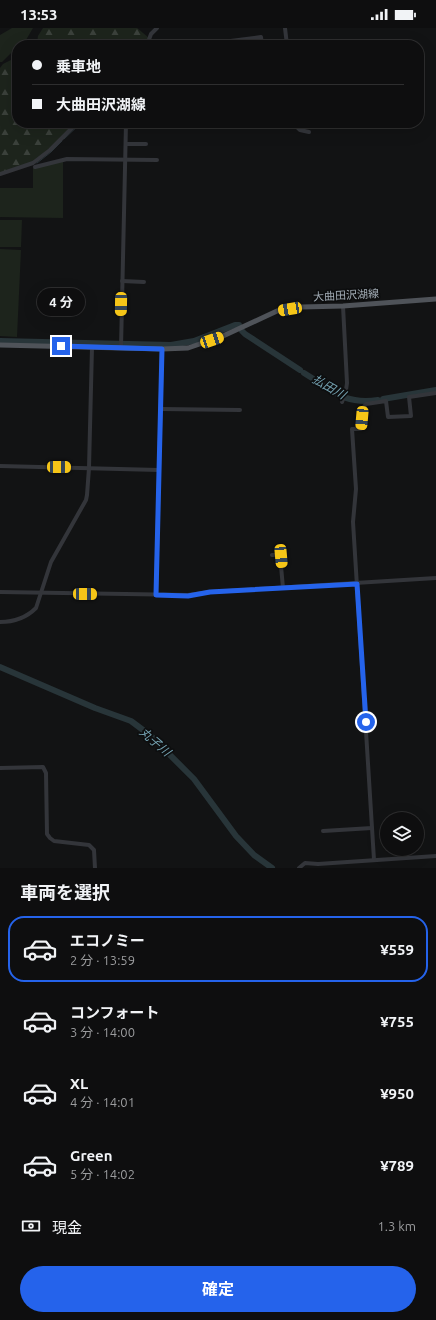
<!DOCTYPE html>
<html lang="ja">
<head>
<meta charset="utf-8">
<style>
  :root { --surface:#0e0e0f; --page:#1c1c1d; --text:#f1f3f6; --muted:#9b9c9e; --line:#2e2e2f; --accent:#2563eb }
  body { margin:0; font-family:Ubuntu,"Noto Sans JP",sans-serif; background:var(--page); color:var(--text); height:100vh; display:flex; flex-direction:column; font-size:15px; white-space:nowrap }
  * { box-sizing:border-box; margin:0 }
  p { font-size:13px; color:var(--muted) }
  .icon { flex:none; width:22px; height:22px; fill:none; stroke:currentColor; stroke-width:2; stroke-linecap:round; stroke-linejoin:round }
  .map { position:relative; height:840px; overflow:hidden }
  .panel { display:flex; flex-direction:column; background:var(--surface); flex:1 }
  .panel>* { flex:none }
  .banner { position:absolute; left:12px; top:12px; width:412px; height:88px; border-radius:16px; box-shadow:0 4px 16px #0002,0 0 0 1px var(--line); display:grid; align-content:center; height:88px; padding:0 20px; background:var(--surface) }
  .tools { position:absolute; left:380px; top:784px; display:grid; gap:8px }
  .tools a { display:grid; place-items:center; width:44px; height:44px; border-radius:50%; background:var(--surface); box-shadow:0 4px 16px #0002,0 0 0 1px var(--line); font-size:20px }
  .end { position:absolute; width:18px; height:18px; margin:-9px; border:5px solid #2563eb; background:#fff; box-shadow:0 0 0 2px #fff }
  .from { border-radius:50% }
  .bubble { position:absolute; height:28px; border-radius:14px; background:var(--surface); box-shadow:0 4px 16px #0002,0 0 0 1px var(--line); font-size:13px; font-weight:700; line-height:28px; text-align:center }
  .car { position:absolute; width:12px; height:24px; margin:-12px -6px; border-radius:5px; box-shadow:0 0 3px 1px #0007; background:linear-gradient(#f5c518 24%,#345 0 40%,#f5c518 0 76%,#345 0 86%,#f5c518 0) }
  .banner b { display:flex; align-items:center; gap:14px; height:38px; font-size:15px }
  .banner b+b { border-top:1px solid var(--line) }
  .banner i { width:10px; height:10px; background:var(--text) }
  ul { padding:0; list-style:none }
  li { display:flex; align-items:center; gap:12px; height:66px; margin:0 8px 6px; padding:0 12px; border:2px solid transparent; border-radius:16px }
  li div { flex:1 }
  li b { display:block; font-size:15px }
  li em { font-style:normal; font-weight:700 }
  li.on { border-color:var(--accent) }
  li>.icon { width:36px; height:36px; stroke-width:1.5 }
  h2 { padding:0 20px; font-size:18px; line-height:48px }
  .pay { display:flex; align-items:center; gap:10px; height:44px; padding:0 20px; font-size:15px }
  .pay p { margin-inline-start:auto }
  .primary-button { display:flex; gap:8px; margin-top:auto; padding:8px 20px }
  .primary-button a { flex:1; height:46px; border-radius:24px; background:var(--accent); color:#fff; font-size:16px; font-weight:700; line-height:46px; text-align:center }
  .status { display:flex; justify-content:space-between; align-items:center; height:28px; padding:0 20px; background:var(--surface); direction:ltr }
  .status svg { height:11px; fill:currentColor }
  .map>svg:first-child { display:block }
  .green { fill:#1d241c }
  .forest { fill:url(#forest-firs) }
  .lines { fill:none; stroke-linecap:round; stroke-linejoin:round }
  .stream { stroke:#283539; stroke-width:1 }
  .river { stroke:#283539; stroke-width:6 }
  .minor { stroke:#33353a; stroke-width:4 }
  .major { stroke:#4f5359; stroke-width:5 }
  .route { stroke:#2563eb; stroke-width:5 }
  .labels { text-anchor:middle; stroke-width:3.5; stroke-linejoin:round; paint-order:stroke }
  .street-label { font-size:11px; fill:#a3adb6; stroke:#0d0e0f }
  .water-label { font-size:12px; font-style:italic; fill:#76a4b4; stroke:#0d0e0f }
</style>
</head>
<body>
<div class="status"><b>13:53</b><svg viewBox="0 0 49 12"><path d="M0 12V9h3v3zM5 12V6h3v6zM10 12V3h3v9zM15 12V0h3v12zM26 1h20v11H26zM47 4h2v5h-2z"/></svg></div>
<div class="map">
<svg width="436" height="840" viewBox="0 0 436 840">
  <defs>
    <pattern id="forest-firs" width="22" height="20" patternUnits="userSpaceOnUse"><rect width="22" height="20" fill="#1d241c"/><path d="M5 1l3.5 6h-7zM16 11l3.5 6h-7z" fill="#3b413b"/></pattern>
  </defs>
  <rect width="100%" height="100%" fill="#121314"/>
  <!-- green -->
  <g class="green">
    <path d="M12 0H33L26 12 17 17V19L2 34H0V7Z"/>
    <path d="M63 133V190L0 189V160H33V140Z"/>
    <path d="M0 192H22L21 219H0Z"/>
    <path d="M0 221 21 222 17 309 0 308Z"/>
  </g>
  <!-- forest -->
  <g class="forest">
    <path d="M43 0H137L149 10 147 17H37L38 8Z"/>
    <path d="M17 29V95H77L33 135 0 146V40L3 36Z"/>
  </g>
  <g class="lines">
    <!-- stream -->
    <g class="stream">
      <path d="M64 111 81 95"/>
      <path d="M37 135 51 124 62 113"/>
    </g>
    <!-- river -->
    <g class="river">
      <path d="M242 303 245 306 300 342"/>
      <path d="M0 313 171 317 194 313 235 297H239"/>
      <path d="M304 345C332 362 343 377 378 372"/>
      <path d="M383 371 436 362"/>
      <path d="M0 639 95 680 131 693 151 708 194 751 236 808 254 827 272 840"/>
    </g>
    <!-- minor -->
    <g class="minor">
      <path d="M285 0 287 17"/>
      <path d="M147 17 151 6 157 0"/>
      <path d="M199 17 261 9 262 17"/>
      <path d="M293 95 300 102 309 104"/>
      <path d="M126 116H146"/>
      <path d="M35 139 67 131 157 132"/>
      <path d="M0 146 33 135 50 122 77 95"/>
      <path d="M122 253 144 254"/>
      <path d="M121 320 126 95"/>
      <path d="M342 374 346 362 347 355 343 278"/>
      <path d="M161 381 240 382"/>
      <path d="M0 438 159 442"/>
      <path d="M272 527H280L283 560"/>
      <path d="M0 564 188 567 210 564 436 550"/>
      <path d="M156 567 162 321"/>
      <path d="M0 594C14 594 26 590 36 580L51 534 86 472 87 467 89 440 92 319"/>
      <path d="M0 740 43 739 46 745 47 806 50 810 54 813 89 817 94 822 95 840"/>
      <path d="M323 803 372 800"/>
      <path d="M374 832 353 494 356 461 352 401H361L363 380 366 376 386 373 388 389 411 388 409 369 436 365"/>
      <path d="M299 840 305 835 318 836 436 828"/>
    </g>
    <!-- major -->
    <path class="major" d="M0 317 162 321 188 320 223 308 277 283 302 279 343 278 436 271"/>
  </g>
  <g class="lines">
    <!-- route -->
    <path class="route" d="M61 318 162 321 156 567 188 568 210 564 357 556 366 694"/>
  </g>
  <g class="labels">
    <!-- street labels -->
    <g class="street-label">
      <text transform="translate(346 267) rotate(-3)" y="4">大曲田沢湖線</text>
    </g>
    <!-- water labels -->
    <g class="water-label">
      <text transform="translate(329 359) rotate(30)" y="4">払田川</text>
      <text transform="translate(155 714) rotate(41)" y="4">丸子川</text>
    </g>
  </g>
</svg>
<div class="tools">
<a><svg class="icon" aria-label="layers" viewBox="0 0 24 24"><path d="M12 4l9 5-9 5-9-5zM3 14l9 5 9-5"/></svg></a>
</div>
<i class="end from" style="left:366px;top:694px"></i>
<i class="end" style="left:61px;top:318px"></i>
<div class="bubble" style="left:37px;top:260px;width:48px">4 分</div>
<i class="car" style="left:121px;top:276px;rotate:181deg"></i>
<i class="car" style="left:290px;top:281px;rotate:260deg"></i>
<i class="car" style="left:212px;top:312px;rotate:71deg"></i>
<i class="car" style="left:362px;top:390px;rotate:185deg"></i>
<i class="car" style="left:59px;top:439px;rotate:91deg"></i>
<i class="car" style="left:281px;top:528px;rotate:175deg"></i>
<i class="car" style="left:85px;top:566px;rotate:91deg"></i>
<div class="banner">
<b><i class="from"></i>乗車地</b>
<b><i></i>大曲田沢湖線</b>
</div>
</div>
<section class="panel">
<h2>車両を選択</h2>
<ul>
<li class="on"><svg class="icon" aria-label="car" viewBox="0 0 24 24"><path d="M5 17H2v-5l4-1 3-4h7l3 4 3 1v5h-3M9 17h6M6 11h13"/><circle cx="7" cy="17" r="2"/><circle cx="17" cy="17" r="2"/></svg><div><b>エコノミー</b><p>2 分 · 13:59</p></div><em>¥559</em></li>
<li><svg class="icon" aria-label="car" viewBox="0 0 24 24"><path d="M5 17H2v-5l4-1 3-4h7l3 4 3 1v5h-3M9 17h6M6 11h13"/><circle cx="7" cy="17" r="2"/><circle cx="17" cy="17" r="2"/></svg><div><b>コンフォート</b><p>3 分 · 14:00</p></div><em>¥755</em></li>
<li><svg class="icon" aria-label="car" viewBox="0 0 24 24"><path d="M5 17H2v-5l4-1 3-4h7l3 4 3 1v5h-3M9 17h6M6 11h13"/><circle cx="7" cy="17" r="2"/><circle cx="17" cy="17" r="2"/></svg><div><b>XL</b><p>4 分 · 14:01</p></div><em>¥950</em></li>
<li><svg class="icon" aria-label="car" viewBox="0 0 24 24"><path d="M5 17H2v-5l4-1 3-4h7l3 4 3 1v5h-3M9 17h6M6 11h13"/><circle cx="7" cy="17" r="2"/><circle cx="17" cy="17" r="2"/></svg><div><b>Green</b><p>5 分 · 14:02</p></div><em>¥789</em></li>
</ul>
<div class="pay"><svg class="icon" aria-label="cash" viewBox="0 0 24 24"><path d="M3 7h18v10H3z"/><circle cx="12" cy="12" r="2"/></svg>現金<p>1.3 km</p></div>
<div class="primary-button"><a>確定</a></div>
</section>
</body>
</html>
